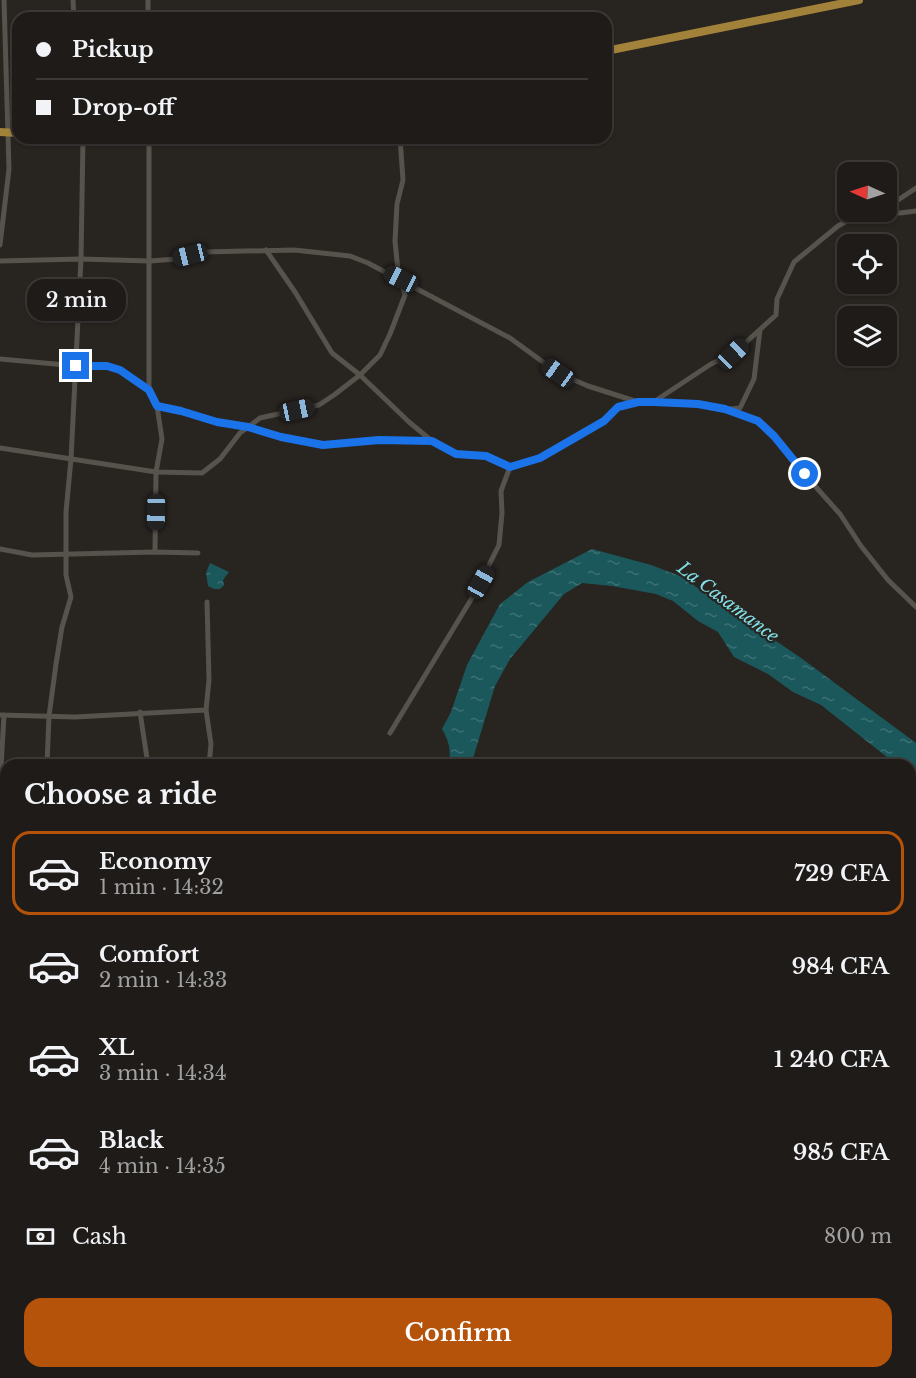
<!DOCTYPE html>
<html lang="en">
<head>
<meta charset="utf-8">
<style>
  :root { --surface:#1e1b18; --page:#262421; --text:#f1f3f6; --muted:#a1a1a2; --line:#3c3937; --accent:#b45309 }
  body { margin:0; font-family:"Libre Baskerville",serif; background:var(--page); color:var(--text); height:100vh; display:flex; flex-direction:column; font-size:22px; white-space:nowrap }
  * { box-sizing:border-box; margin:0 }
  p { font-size:20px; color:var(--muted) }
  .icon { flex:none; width:33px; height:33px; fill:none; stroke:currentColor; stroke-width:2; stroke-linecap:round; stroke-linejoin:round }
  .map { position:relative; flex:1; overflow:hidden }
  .sheet { position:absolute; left:0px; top:759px; width:916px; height:620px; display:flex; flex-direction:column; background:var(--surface); border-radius:18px 18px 0 0; box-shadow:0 2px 4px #0004,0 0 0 2px var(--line) }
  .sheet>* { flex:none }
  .banner { position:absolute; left:12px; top:12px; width:600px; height:132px; border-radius:18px; box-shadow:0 2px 4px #0004,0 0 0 2px var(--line); display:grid; align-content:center; height:132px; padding:0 24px; background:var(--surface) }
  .needle { width:39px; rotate:273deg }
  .controls { position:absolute; left:837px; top:162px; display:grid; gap:12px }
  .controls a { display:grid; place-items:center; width:60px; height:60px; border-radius:12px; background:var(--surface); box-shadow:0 2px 4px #0004,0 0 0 2px var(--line); font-size:30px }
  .end { position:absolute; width:27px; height:27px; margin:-14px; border:8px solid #1a73e8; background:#fff; box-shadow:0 0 0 3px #fff }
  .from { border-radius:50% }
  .bubble { position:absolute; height:42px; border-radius:18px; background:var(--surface); box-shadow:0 2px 4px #0004,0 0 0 2px var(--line); font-size:20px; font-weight:600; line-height:42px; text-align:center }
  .car { position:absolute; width:18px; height:36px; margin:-18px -9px; border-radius:8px; box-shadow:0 0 4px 2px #0007; background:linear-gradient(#222 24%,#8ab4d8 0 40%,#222 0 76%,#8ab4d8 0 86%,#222 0) }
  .banner b { display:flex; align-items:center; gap:21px; height:57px; font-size:22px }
  .banner b+b { border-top:2px solid var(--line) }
  .banner i { width:15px; height:15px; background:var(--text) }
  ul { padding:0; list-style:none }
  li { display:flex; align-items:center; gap:18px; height:84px; margin:0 12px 9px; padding:0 12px; border:3px solid transparent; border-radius:18px }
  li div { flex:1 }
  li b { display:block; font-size:22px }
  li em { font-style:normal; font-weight:600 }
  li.current { border-color:var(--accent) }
  li>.icon { width:54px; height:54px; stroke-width:1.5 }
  h2 { padding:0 24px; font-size:27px; line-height:72px }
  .pay { display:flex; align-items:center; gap:15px; height:66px; padding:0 24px; font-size:22px }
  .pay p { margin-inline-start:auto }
  .cta { display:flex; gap:12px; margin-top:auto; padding:12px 24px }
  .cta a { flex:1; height:69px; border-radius:18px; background:var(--accent); color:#fff; font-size:24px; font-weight:600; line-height:69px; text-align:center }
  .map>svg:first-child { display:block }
  .water { fill:url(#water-ripples) }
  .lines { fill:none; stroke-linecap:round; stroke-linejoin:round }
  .minor { stroke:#56524c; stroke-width:5 }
  .primary { stroke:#a2813a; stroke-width:8 }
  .route { stroke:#1a73e8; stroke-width:8 }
  .labels { text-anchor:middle; stroke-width:4.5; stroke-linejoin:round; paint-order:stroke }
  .water-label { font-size:18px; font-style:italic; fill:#81e0e7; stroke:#282420 }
</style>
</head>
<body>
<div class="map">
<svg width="916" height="1378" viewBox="0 0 916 1378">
  <defs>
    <pattern id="water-ripples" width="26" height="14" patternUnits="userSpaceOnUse" patternTransform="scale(1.5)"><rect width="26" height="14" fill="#1b585c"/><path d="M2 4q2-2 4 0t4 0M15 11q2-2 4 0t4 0" fill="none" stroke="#3d7074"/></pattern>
  </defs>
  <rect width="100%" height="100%" fill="#282420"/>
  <!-- water -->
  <g class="water">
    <path d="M592 549 651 565 680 576 801 658 916 743V779L911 775 910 765H897L821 705 793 692 768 674 734 657 718 632 698 621 673 601 656 594 612 586 582 583 564 594 510 659 495 686 471 765H448C452 752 449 741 442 729L451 712 467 665 500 604 528 582Z"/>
    <path d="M210 563 229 572 223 580 224 585 220 589H214L208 586 206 573Z"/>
  </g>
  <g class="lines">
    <!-- minor -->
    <g class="minor">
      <path d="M73 0 74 18"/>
      <path d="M148 0V18"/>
      <path d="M149 138V390L157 406 162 439 156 472 155 552"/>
      <path d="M886 208 916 188"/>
      <path d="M877 212 900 213 916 211"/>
      <path d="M0 245 9 169 4 0"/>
      <path d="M266 250 295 292 332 353 360 375 409 422 432 441 456 454 486 456 510 467"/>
      <path d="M0 261 81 259 150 261 176 259 203 252 294 250 350 256 368 263 510 338 558 373 588 386 638 402 698 404 725 409 758 421 774 436 790 458 840 514 861 546 888 580 916 607"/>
      <path d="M0 359 77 366H107L120 370 149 390"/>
      <path d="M655 401 711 364 733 354 776 315 777 299 794 262 838 226 852 218 872 212"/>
      <path d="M157 406 181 411 217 422 248 427 281 437 323 445 379 440 432 441"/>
      <path d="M730 409 740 408 754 379 760 330"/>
      <path d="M0 448 156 472 202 473 220 459 240 433 260 418 319 405 334 395 360 375 380 355 390 334 405 295 398 271 395 241 397 204 403 180 400 138"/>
      <path d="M0 549 32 555 155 552 198 553"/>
      <path d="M207 602 209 680 206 710 211 744 209 765"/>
      <path d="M140 712 148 765"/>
      <path d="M0 715 75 717 206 710"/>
      <path d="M390 733 475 593 499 545 502 513 501 491 510 467 540 458 604 421 618 407 636 403"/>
      <path d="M47 765 49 716 56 664 62 627 71 597 66 575V512L71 459 81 259 83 138"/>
      <path d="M0 785 4 715"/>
      <path d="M0 813 6 814"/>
      <path d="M0 947H6"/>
      <path d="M0 998H6"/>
      <path d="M0 1132H6"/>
      <path d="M0 1167 6 1163"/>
      <path d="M0 1185 6 1193"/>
      <path d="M0 1253 6 1250"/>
      <path d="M0 1341 6 1337"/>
      <path d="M38 1372 42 1378"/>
      <path d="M122 1372 126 1378"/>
      <path d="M211 1372 214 1378"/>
      <path d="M77 1378 85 1372"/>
      <path d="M274 1378 282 1372"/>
    </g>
    <!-- primary -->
    <g class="primary">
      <path d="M606 51 859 0"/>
      <path d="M0 132 18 133"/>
    </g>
  </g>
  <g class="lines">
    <!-- route -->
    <path class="route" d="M76 366H107L120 370 149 390 157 406 181 411 217 422 248 427 281 437 323 445 379 440 432 441 456 454 486 456 510 467 540 458 604 421 618 407 638 402H654L698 404 725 409 758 421 774 436 805 474"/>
  </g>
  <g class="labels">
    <!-- water labels -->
    <g class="water-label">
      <text transform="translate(728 602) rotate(37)" y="6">La Casamance</text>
    </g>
  </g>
</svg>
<div class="controls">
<a><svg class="needle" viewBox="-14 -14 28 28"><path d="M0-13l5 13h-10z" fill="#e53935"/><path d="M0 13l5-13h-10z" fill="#a1a1a2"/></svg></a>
<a><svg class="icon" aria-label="locate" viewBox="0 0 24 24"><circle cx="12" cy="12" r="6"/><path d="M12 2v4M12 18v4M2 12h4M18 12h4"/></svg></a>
<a><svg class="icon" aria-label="layers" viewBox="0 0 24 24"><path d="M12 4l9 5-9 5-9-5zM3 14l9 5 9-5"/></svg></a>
</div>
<i class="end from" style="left:805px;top:474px"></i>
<i class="end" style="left:76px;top:366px"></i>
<div class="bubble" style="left:27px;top:279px;width:99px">2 min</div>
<i class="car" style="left:190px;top:255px;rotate:256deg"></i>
<i class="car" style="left:401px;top:279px;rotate:296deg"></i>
<i class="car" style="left:733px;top:354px;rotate:46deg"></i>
<i class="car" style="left:558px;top:373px;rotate:305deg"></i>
<i class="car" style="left:297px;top:410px;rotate:78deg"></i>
<i class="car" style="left:156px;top:512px;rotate:181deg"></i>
<i class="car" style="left:481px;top:582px;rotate:29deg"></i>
<div class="banner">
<b><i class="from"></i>Pickup</b>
<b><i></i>Drop-off</b>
</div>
<section class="sheet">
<h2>Choose a ride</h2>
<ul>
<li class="current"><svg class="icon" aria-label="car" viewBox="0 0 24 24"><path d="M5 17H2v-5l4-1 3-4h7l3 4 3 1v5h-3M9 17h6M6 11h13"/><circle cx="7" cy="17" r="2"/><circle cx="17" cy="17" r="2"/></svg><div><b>Economy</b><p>1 min · 14:32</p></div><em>729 CFA</em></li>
<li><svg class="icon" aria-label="car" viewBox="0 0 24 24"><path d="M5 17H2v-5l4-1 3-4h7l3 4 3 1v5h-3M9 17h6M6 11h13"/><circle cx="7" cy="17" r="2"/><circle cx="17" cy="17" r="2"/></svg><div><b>Comfort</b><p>2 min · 14:33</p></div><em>984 CFA</em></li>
<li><svg class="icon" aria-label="car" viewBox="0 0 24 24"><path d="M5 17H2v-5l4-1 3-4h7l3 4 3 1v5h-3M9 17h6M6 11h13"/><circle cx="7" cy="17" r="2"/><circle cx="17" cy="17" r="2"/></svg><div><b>XL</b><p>3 min · 14:34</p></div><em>1 240 CFA</em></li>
<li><svg class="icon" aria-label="car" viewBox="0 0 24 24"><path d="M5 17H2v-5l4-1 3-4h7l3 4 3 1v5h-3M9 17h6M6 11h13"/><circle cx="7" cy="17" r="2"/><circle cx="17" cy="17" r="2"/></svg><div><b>Black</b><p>4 min · 14:35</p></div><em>985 CFA</em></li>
</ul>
<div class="pay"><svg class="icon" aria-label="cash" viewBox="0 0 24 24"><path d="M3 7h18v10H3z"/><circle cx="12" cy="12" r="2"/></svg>Cash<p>800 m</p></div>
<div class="cta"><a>Confirm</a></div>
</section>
</div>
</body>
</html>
